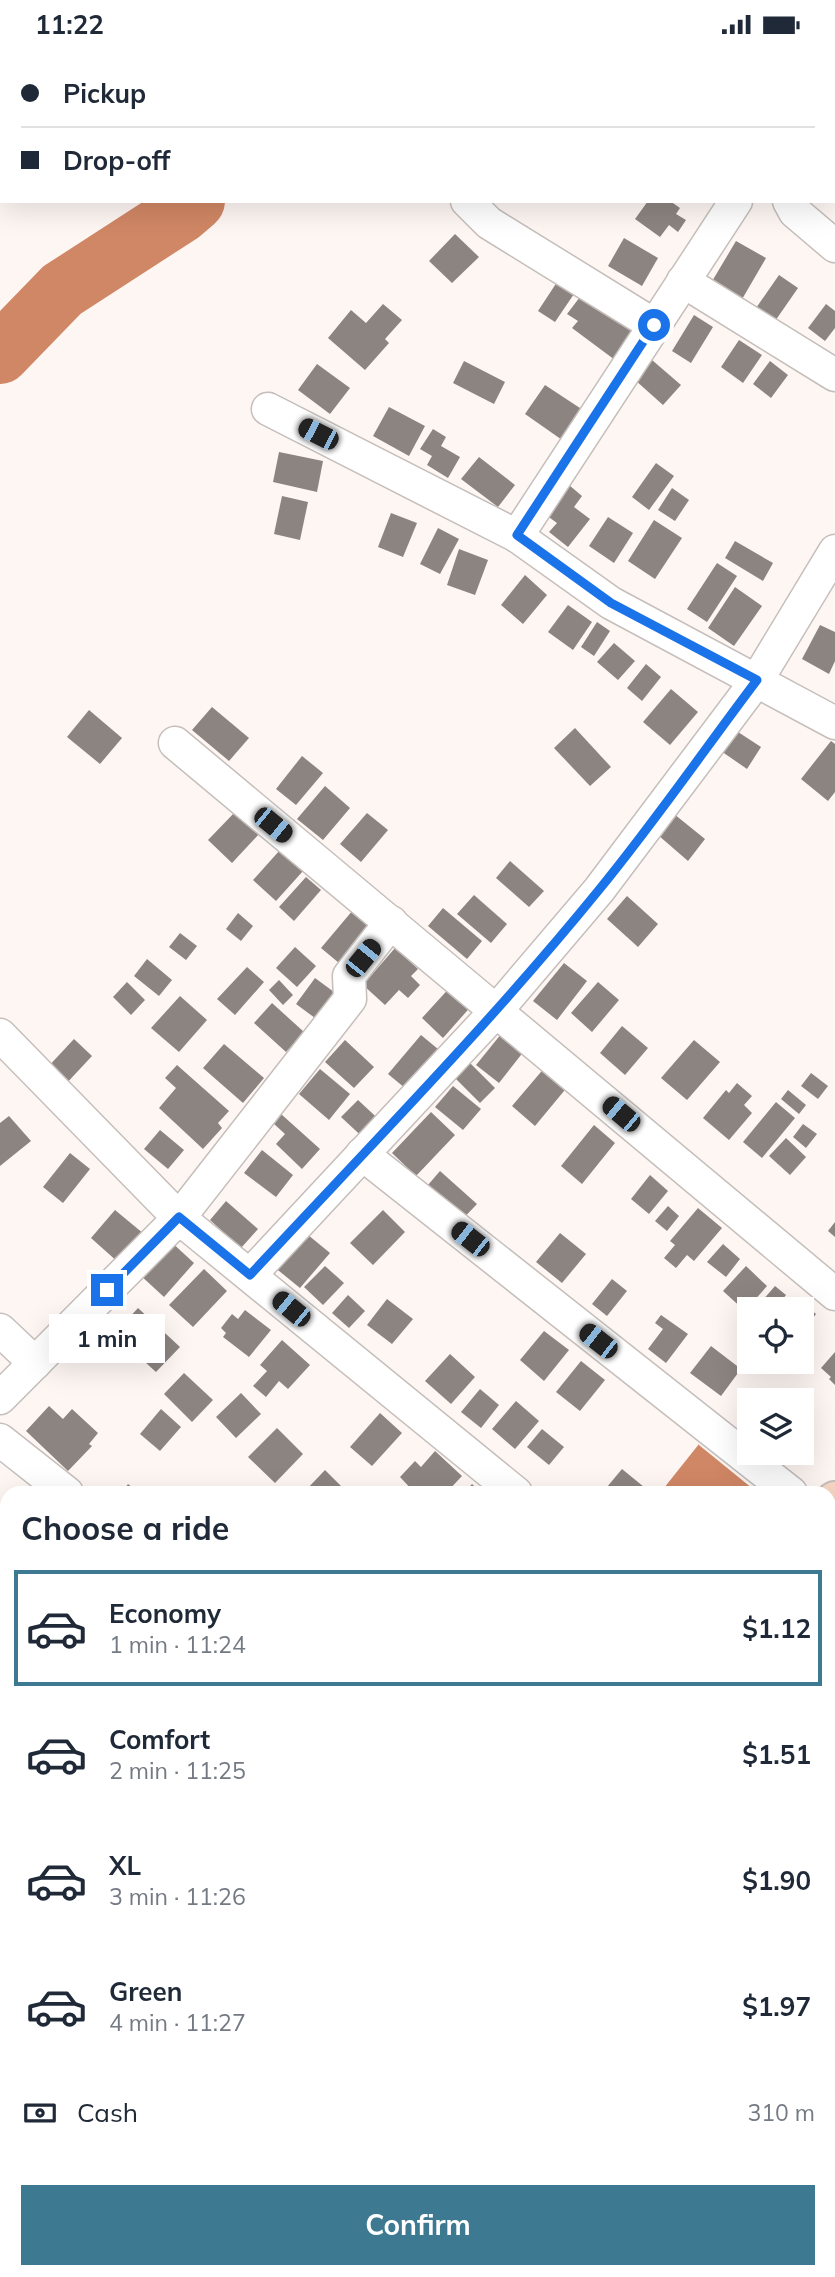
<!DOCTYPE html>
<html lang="en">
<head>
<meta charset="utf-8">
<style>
  :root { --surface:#fff; --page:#f6f6f7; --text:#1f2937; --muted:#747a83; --line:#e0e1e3; --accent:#3d7991 }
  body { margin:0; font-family:Mulish,sans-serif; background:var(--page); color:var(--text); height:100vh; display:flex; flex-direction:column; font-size:26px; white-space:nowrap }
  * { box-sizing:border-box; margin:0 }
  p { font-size:23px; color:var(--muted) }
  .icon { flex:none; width:38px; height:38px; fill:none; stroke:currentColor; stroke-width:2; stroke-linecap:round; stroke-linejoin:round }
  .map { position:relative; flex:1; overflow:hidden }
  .drawer { position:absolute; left:0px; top:1437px; width:836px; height:793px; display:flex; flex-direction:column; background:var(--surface); border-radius:21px 21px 0 0; box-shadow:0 7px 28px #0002 }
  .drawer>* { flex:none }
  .top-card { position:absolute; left:0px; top:0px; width:836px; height:154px; box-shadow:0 7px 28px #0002; display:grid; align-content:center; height:154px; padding:0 21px; background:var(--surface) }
  .controls { position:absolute; left:737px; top:1248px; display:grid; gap:14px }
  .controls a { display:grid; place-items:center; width:77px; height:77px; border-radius:0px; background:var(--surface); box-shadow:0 7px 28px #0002; font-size:35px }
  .end { position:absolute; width:32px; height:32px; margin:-16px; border:9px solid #1a73e8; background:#fff; box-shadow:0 0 0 4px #fff }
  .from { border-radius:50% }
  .bubble { position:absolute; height:49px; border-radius:0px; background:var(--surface); box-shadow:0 7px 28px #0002; font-size:23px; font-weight:700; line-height:49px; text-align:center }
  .car { position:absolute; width:21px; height:42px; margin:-21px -10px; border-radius:9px; box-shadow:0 0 5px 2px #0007; background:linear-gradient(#222 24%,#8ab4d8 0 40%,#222 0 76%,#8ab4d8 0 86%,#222 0) }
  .top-card b { display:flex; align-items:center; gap:24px; height:66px; font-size:26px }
  .top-card b+b { border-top:2px solid var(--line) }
  .top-card i { width:18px; height:18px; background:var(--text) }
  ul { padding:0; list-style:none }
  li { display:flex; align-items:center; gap:21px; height:116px; margin:0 14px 10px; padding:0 7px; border:4px solid transparent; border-radius:0px }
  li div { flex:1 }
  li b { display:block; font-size:26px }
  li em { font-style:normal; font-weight:700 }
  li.selected { border-color:var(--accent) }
  li>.icon { width:63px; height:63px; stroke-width:1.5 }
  h2 { padding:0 21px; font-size:32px; line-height:84px }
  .pay { display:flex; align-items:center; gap:18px; height:77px; padding:0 21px; font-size:26px }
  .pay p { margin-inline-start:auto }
  .cta { display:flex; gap:14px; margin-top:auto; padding:14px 21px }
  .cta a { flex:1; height:80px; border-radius:0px; background:var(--accent); color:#fff; font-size:28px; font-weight:700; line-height:80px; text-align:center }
  .status { display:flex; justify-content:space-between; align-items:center; height:49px; padding:0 35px; background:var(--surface); direction:ltr }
  .status svg { height:19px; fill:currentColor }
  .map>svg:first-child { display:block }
  .water { fill:#d08765 }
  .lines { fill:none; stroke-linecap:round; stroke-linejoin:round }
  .river { stroke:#d08765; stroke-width:60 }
  .building { fill:#8b8481 }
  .street-casing { stroke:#c5bebb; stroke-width:35 }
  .secondary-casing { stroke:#c5bebb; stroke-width:42 }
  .street { stroke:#fff; stroke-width:32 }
  .secondary { stroke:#f7d6c5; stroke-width:38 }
  .route { stroke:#1a73e8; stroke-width:9 }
</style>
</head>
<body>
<div class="status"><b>11:22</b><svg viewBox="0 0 49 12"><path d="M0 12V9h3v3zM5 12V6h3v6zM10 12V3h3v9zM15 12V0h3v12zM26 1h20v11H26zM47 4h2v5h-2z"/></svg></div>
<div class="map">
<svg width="835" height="2228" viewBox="0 0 835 2228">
  <rect width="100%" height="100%" fill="#fef6f3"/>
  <!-- water -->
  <path class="water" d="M699 1395V1396L758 1444H660Z"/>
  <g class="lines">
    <!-- river -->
    <g class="river">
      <path d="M399 2 402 0"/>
      <path d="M0 305 62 241 181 164 195 152"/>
    </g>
  </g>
  <!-- building -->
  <g class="building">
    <path d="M648 152H670L680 159 676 165 686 171 678 183 669 176 660 188 635 170Z"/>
    <path d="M455 185 479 208 452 234 429 212Z"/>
    <path d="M624 189 658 209 642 237 608 217Z"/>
    <path d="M736 192 766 209 741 252 711 234Z"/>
    <path d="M779 226 798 239 773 275 754 262Z"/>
    <path d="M559 230 576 242 555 273 538 262Z"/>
    <path d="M583 244 638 280 615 311 572 279 578 272 567 265Z"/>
    <path d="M383 255 402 271 385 290 389 294 365 321 328 289 351 261 366 274Z"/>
    <path d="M826 255 835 262V279L825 292 808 279Z"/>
    <path d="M694 266 713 278 691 314 672 302Z"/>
    <path d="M739 291 762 306 743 334 721 318Z"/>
    <path d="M652 311 681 336 663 356 635 331Z"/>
    <path d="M464 312 505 333 494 355 453 334Z"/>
    <path d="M770 312 788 326 771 349 753 335Z"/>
    <path d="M317 315 350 339 330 365 298 341Z"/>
    <path d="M545 336 586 363 565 393 525 365Z"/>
    <path d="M389 358 425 377 409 407 373 387Z"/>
    <path d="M433 380 446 388 441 397 460 408 448 429 427 416 432 407 420 400Z"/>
    <path d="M279 403 323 412 317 443 273 433Z"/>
    <path d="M479 408 515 436 498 458 461 430Z"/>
    <path d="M656 414 674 427 649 461 632 448Z"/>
    <path d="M569 436 582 447 574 458 590 470 568 498 549 483 557 474 546 466Z"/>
    <path d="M672 439 689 451 675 472 658 461Z"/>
    <path d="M282 447 308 453 300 491 274 485Z"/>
    <path d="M391 464 417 474 403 508 378 498Z"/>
    <path d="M608 468 633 484 614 514 589 497Z"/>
    <path d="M654 471 682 489 655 530 628 512Z"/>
    <path d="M438 479 459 490 440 525 420 515Z"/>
    <path d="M735 492 773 514 763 532 725 509Z"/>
    <path d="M459 500 488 511 475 546 447 536Z"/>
    <path d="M717 514 737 527 707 573 687 560Z"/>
    <path d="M525 526 547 546 523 575 501 556Z"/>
    <path d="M735 538 762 557 734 597 708 579Z"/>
    <path d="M568 556 592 573 573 601 548 583Z"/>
    <path d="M597 573 610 582 594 607 581 598Z"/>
    <path d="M820 576 835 583V612L829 625 802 610Z"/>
    <path d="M614 594 635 612 618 631 597 613Z"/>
    <path d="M646 615 661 628 642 652 627 639Z"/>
    <path d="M671 640 698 663 670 696 643 673Z"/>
    <path d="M212 658 249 689 229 712 192 681Z"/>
    <path d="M89 661 122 689 100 715 67 688Z"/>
    <path d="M575 679 611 718 590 737 554 699Z"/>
    <path d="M735 681 761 698 747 720 721 702Z"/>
    <path d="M831 692 835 695V743L828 752 801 730Z"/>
    <path d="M302 707 323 724 296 756 276 740Z"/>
    <path d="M325 737 350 759 323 791 297 770Z"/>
    <path d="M236 762 260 784 232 814 208 791Z"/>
    <path d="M367 764 388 781 361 813 340 795Z"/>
    <path d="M674 765 705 790 688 812 658 786Z"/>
    <path d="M280 801 303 822 276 852 253 831Z"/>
    <path d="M510 812 544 842 529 858 496 829Z"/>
    <path d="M306 828 321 841 294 872 279 858Z"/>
    <path d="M474 846 507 875 491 894 457 865Z"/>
    <path d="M627 847 658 875 638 898 607 870Z"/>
    <path d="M443 859 482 892 467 910 428 877Z"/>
    <path d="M353 861 371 877 339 914 321 899Z"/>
    <path d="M238 864 253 877 241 892 226 880Z"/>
    <path d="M180 884 197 897 186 911 169 898Z"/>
    <path d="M295 898 316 917 297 938 276 919Z"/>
    <path d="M395 899 418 920 411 927 420 936 408 949 399 941 385 956 363 936Z"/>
    <path d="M147 910 172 931 159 947 134 927Z"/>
    <path d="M564 914 587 932 557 971 533 952Z"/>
    <path d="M247 918 264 933 235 966 217 950Z"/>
    <path d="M315 929 334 943 315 969 296 955Z"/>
    <path d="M279 931 293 946 283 956 269 941Z"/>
    <path d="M127 933 145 951 131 966 113 948Z"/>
    <path d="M598 933 619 951 592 983 571 964Z"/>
    <path d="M453 935 474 954 443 989 422 969Z"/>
    <path d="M180 947 207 971 179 1003 151 979Z"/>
    <path d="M272 954 304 983 286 1003 254 974Z"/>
    <path d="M622 977 648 999 625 1026 600 1004Z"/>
    <path d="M506 979 528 997 499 1034 476 1016Z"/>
    <path d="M421 986 444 1005 411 1044 388 1025Z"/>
    <path d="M74 990 92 1007 64 1037 46 1020Z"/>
    <path d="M345 991 374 1018 354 1039 325 1013Z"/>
    <path d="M694 991 720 1013 687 1051 661 1029Z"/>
    <path d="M224 995 264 1029 243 1054 203 1019Z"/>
    <path d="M467 1011 495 1039 480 1054 452 1026Z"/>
    <path d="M177 1016 229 1062 218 1074 222 1079 203 1100 159 1059 176 1039 165 1029Z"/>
    <path d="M546 1017 569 1036 535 1077 512 1057Z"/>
    <path d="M320 1020 350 1045 329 1071 299 1045Z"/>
    <path d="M811 1024 828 1037 818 1050 801 1037Z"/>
    <path d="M737 1034 752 1047 744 1056 752 1064 729 1091 703 1069 726 1041 729 1044Z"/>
    <path d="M453 1037 481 1060 463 1081 435 1058Z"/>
    <path d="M788 1041 806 1056 799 1065 781 1050Z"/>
    <path d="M358 1051 386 1077 369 1094 341 1068Z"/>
    <path d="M776 1053 795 1069 762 1109 743 1093Z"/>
    <path d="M431 1063 455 1086 416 1127 392 1104Z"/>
    <path d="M281 1065 320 1100 302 1120 276 1095 285 1085 273 1074Z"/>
    <path d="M9 1067 31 1092 0 1117V1074Z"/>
    <path d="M803 1075 817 1085 806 1099 793 1088Z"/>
    <path d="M594 1076 615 1094 582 1135 561 1117Z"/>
    <path d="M160 1081 184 1101 168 1120 144 1100Z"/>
    <path d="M786 1089 806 1108 790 1126 769 1107Z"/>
    <path d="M262 1101 293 1126 276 1148 244 1124Z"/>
    <path d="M70 1104 90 1120 63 1154 43 1138Z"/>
    <path d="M440 1122 477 1155 457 1176 422 1143Z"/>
    <path d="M650 1126 668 1142 649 1165 631 1150Z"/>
    <path d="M226 1152 258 1180 241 1199 210 1171Z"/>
    <path d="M668 1157 679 1167 667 1182 655 1172Z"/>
    <path d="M698 1159 722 1179 694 1212 687 1206 676 1219 664 1209 675 1196 670 1192Z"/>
    <path d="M115 1161 144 1185 119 1214 91 1189Z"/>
    <path d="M383 1161 405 1183 373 1216 350 1194Z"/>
    <path d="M835 1173V1188L828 1182Z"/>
    <path d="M302 1181 330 1204 300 1239 273 1217Z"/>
    <path d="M560 1184 586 1205 562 1234 536 1213Z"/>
    <path d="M169 1191 194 1214 164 1248 139 1225Z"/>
    <path d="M723 1195 740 1210 726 1228 707 1213Z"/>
    <path d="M325 1217 344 1234 323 1256 304 1238Z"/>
    <path d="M746 1217 767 1237 745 1262 723 1242Z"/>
    <path d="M204 1220 227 1242 193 1278 169 1256Z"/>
    <path d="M612 1230 627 1242 607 1267 592 1255Z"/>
    <path d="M775 1237 786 1246 775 1260H755Z"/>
    <path d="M348 1246 365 1262 349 1279 332 1264Z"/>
    <path d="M796 1248 816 1265 802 1283V1260H786Z"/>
    <path d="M387 1250 413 1270 392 1295 367 1276Z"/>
    <path d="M138 1259 180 1298 156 1323 135 1304 128 1311 117 1301 124 1293 114 1285Z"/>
    <path d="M245 1261 271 1281 249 1308 223 1288 226 1284 221 1279 232 1265 238 1270Z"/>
    <path d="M661 1266 688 1285 666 1314 648 1300 663 1280 655 1274Z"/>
    <path d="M544 1282 569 1301 544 1332 520 1311Z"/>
    <path d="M282 1291 310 1316 288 1340 279 1332 266 1348 253 1337 267 1322 260 1316Z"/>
    <path d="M711 1297 741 1320 721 1347 690 1324Z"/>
    <path d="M835 1303V1336L829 1330 831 1328 821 1319Z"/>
    <path d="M450 1305 475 1328 451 1355 425 1332Z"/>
    <path d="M581 1312 605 1331 580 1362 556 1343Z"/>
    <path d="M184 1324 213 1351 192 1373 164 1345Z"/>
    <path d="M480 1340 499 1356 481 1379 461 1363Z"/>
    <path d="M775 1341 787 1351H766Z"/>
    <path d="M241 1344 261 1365 236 1389 216 1368Z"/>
    <path d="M516 1352 539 1372 515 1400 492 1380Z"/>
    <path d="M49 1357 63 1370 72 1360 98 1384 89 1395 92 1397 68 1422 26 1382Z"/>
    <path d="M161 1360 181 1378 160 1402 140 1385Z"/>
    <path d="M380 1364 402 1384 372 1417 350 1398Z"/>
    <path d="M277 1379 303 1405 275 1434 248 1408Z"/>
    <path d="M542 1380 564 1398 549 1416 527 1398Z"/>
    <path d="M435 1402 462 1427 446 1444H415L400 1428 415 1412 421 1418Z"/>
    <path d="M622 1420 644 1438 639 1444H602Z"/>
    <path d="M325 1421 348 1444H309L306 1441Z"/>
    <path d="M128 1435 139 1444H122Z"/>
    <path d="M472 1435 481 1444H464Z"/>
    <path d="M830 1492 835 1498V1517L833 1519 830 1515Z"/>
    <path d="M830 1528 833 1531 835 1529V1565L830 1560Z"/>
    <path d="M835 1634V1674L830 1669V1640Z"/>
    <path d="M830 1751 834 1755 835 1753V1781L830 1787Z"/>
  </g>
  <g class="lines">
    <!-- street casing -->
    <g class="street-casing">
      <g id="street">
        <path d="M727 0 728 2"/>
        <path d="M467 152 489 174 654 276"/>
        <path d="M789 152 795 163 835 197"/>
        <path d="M683 232 835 326"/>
        <path d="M268 360 517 487 611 554 835 674"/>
        <path d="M517 487 736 152"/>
        <path d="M175 694 835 1245"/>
        <path d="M0 986 179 1169 516 1444"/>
        <path d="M362 1105 791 1444"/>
        <path d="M250 1226 497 961 599 841 757 631 835 502"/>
        <path d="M0 1281 35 1314"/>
        <path d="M0 1349 179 1169 350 950 349 927 391 873"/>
        <path d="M0 1391 67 1444"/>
        <path d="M830 1708 835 1713"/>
        <path d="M830 1939 835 1944"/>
        <path d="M0 2023 7 2031"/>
        <path d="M830 2194 835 2200"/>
        <path d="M185 2222 190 2228"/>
      </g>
    </g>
    <!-- secondary casing -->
    <g class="secondary-casing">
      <g id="secondary">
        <path d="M830 1458 835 1452"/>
        <path d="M0 1848 7 1845"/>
      </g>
    </g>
    <!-- street -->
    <use href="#street" class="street"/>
    <!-- secondary -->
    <use href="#secondary" class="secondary"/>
  </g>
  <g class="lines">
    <!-- route -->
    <path class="route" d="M107 1241 179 1168 250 1226C367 1100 489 976 598 842 654 774 704 701 757 631L611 554 517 486 654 276"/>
  </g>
</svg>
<div class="controls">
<a><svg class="icon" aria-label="locate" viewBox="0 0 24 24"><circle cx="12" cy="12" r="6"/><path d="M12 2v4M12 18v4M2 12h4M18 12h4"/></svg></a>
<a><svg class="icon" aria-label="layers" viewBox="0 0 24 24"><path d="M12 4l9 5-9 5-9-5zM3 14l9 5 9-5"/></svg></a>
</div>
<i class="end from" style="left:654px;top:276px"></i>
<i class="end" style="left:107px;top:1241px"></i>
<div class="bubble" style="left:49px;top:1265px;width:116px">1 min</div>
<i class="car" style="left:318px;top:385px;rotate:297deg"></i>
<i class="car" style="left:273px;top:776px;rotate:129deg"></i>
<i class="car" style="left:363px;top:909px;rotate:39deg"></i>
<i class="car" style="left:621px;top:1065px;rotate:310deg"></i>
<i class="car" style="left:470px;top:1190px;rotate:308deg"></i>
<i class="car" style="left:291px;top:1260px;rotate:309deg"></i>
<i class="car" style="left:598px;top:1292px;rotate:308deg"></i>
<div class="top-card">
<b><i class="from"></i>Pickup</b>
<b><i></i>Drop-off</b>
</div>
<section class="drawer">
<h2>Choose a ride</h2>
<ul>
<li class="selected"><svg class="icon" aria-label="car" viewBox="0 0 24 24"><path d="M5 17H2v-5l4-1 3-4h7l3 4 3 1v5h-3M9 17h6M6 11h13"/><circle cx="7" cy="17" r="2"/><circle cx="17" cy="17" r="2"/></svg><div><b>Economy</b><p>1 min · 11:24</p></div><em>$1.12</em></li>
<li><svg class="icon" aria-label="car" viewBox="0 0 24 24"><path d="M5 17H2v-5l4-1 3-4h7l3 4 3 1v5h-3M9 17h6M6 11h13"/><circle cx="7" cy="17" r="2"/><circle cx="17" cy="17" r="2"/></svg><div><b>Comfort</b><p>2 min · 11:25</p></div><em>$1.51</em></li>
<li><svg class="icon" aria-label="car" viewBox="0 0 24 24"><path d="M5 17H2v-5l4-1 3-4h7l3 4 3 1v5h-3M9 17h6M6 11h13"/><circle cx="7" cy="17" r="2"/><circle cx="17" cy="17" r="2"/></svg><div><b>XL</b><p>3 min · 11:26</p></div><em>$1.90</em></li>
<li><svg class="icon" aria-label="car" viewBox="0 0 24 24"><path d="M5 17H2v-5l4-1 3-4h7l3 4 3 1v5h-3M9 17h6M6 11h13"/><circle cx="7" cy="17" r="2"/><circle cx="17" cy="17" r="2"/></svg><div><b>Green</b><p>4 min · 11:27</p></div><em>$1.97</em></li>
</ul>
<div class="pay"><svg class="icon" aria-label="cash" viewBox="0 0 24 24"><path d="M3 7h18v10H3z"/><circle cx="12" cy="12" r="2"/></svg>Cash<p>310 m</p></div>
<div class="cta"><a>Confirm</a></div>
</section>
</div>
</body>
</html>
